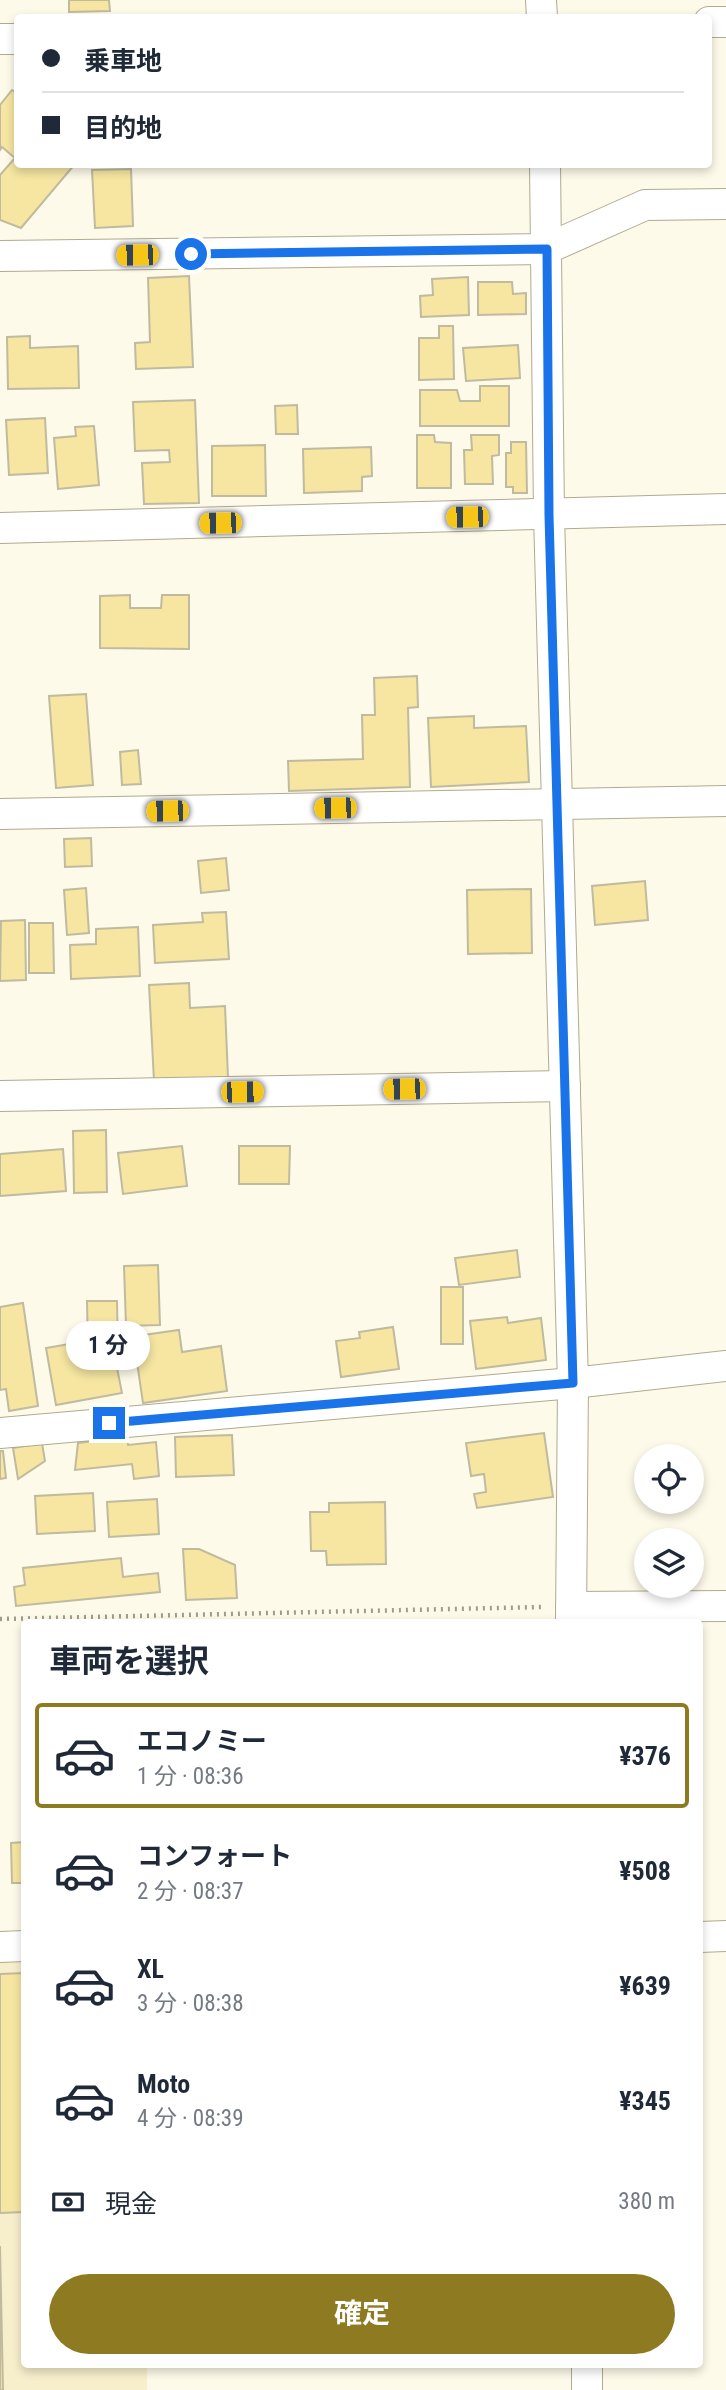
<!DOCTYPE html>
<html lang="ja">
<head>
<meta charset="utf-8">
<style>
  :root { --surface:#fff; --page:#f2f2f3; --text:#1f2937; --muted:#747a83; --line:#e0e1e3; --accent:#8e7b21 }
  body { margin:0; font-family:"Roboto Condensed","Noto Sans JP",sans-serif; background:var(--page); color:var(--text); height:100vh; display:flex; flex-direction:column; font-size:26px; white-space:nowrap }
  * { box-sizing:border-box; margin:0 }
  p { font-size:23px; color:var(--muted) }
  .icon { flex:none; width:38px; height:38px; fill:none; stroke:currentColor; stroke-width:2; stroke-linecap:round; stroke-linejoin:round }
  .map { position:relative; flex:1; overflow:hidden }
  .drawer { position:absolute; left:21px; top:1619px; width:682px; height:749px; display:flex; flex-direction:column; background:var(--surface); border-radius:7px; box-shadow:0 4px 10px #0003 }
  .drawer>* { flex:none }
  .top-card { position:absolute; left:14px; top:14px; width:698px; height:154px; border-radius:7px; box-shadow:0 4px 10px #0003; display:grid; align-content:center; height:154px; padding:0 28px; background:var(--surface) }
  .tools { position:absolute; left:634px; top:1444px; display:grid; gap:14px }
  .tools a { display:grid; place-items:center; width:70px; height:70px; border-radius:50%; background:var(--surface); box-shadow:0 4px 10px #0003; font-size:35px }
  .end { position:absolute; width:32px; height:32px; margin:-16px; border:9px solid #1a73e8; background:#fff; box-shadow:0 0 0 4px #fff }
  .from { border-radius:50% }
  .bubble { position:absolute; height:49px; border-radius:24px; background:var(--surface); box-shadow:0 4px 10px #0003; font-size:23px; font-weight:700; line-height:49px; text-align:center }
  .car { position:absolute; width:21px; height:42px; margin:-21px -10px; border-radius:9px; box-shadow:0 0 5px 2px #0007; background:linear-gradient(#f5c518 24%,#345 0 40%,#f5c518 0 76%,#345 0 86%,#f5c518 0) }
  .top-card b { display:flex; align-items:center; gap:24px; height:66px; font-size:26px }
  .top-card b+b { border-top:2px solid var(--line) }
  .top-card i { width:18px; height:18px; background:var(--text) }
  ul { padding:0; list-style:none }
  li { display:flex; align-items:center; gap:21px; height:105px; margin:0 14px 10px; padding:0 14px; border:4px solid transparent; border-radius:7px }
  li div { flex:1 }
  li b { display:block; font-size:26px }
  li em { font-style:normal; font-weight:700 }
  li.active { border-color:var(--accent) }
  li>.icon { width:63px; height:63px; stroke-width:1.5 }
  h2 { padding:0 28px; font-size:32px; line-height:84px }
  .pay { display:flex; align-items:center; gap:18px; height:77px; padding:0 28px; font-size:26px }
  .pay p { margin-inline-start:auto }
  .cta { display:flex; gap:14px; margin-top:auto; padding:14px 28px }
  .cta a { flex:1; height:80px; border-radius:42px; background:var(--accent); color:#fff; font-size:28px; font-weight:700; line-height:80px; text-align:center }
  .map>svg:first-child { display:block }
  .built { fill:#f7efcc }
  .building { fill:#f6e6a2; stroke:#c0ba9f; stroke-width:2 }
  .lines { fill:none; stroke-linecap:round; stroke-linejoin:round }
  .street-casing { stroke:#b0aa90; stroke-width:32 }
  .path { stroke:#9f9c8f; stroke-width:4.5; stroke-dasharray:2 5; stroke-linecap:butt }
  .street { stroke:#fff; stroke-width:30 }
  .route { stroke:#1a73e8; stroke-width:9 }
</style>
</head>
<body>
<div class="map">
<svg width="726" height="2390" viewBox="0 0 726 2390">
  <rect width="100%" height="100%" fill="#fefae9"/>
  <!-- built -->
  <path class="built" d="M24 1957V2364H147V2390H0V1958Z"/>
  <!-- building -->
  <g class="building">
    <path d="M69 0H109L110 11 69 12Z"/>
    <path d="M12 90 18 94V164H75L21 228 0 220V175L15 158 2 147 0 150V105Z"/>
    <path d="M131 169 133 226 95 228 92 170Z"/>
    <path d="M189 276 193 367 136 369 135 343 150 342 148 278Z"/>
    <path d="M468 277 469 315 421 317 420 296 433 295 432 279Z"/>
    <path d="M478 282H512L513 294 526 293V314L478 315Z"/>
    <path d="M439 326H453L454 379 419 380V338H439Z"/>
    <path d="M30 336V348L78 346 79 388 8 389 7 337Z"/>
    <path d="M518 345 520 378 466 381 463 348Z"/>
    <path d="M480 386H509V426H420V390H457L460 401H480Z"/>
    <path d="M195 400 199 503 144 504 142 463 170 462 169 450 135 451 133 402Z"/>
    <path d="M297 405 298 434H276L275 406Z"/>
    <path d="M45 418 48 473 9 475 6 420Z"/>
    <path d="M94 426 99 485 58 489 54 438 76 436 75 427Z"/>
    <path d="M417 435H434L435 442 451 443V488H417Z"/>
    <path d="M471 435H499V455L492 456 493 484H465L464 450H472Z"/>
    <path d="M511 442H526L527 493H513V487H506V453H511Z"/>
    <path d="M265 445 266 496H212V446Z"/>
    <path d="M371 447 372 476 362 477V491L304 493 303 449Z"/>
    <path d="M130 595V608H161L162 595H189V649L100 648V596Z"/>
    <path d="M417 676 418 707 408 708 410 787 289 791 288 761 363 759 362 715H375L374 678Z"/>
    <path d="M86 694 93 785 56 788 49 696Z"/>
    <path d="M474 716V728L526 726 529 782 431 787 428 718Z"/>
    <path d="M138 750 141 784 122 785 120 752Z"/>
    <path d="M91 838 92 866 65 867 64 839Z"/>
    <path d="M226 858 229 890 201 893 198 861Z"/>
    <path d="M645 881 648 920 595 925 592 886Z"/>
    <path d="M86 888 89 933 67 935 64 890Z"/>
    <path d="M531 889 532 953 468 954 467 890Z"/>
    <path d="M226 912 229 959 155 963 153 925 203 922 202 913Z"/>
    <path d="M25 920 26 980 0 981 1 921Z"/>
    <path d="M29 923H53L54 973H29Z"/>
    <path d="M138 927 140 976 71 979 70 945 96 944V929Z"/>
    <path d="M189 983 190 1008 225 1006 228 1077 154 1081 149 985Z"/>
    <path d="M106 1130 107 1192 74 1193 73 1131Z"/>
    <path d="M182 1146 187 1186 123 1194 118 1153Z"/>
    <path d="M239 1146H290L289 1184H239Z"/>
    <path d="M63 1149 66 1191 0 1196V1154Z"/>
    <path d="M517 1250 520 1277 459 1285 455 1258Z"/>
    <path d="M158 1265 160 1325 126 1326 124 1266Z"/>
    <rect x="441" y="1287" width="22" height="57"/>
    <path d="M87 1301H117L118 1351H88Z"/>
    <path d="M23 1303 38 1406 9 1411 6 1389 0 1390V1307Z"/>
    <path d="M507 1317 508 1323 541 1318 546 1360 476 1369 470 1321Z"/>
    <path d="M393 1327 399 1369 341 1377 336 1341 360 1338 359 1332Z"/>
    <path d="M179 1330 182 1352 221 1346 227 1391 143 1403 137 1362 126 1363 122 1338Z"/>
    <path d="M81 1342 86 1368 116 1363 122 1393 56 1405 46 1348Z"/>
    <path d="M544 1433 553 1497 477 1508 474 1494 486 1492 484 1474 471 1476 466 1443Z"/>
    <path d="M232 1435 234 1475 176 1477 175 1437Z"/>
    <path d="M128 1437V1445L156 1442 159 1476 134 1479 132 1464 75 1470 78 1443Z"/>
    <path d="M42 1443 45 1461 18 1479 13 1448Z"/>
    <path d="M0 1451H3L6 1478 0 1479Z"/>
    <path d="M93 1493 95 1531 37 1534 35 1496Z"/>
    <path d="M157 1499 159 1534 109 1537 107 1502Z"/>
    <path d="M385 1502 386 1564 327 1565 326 1551H311L310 1512H329V1503Z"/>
    <path d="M183 1549H199L235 1565 237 1598 186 1600Z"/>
    <path d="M121 1558 123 1577 158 1573 160 1592 16 1606 14 1587 25 1585 23 1568Z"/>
    <path d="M24 1842V1883H12L11 1843Z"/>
    <path d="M24 1973V2212L0 2213V1974Z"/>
    <path d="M0 2246 3 2390H0Z"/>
  </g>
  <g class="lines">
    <!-- street casing -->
    <g class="street-casing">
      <g id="street">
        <path d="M541 0 542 18"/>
        <path d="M709 22H726"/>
        <path d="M0 39H18"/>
        <path d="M545 164 549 515 573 1383 571 1622"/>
        <path d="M0 256 546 249 645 205 726 204"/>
        <path d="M0 528 726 509"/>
        <path d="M0 814 726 801"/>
        <path d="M0 1096 565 1086"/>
        <path d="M0 1433 573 1383 726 1366"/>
        <path d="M571 1607 726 1606"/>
        <path d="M700 1937 726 1936"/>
        <path d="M0 1947 24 1946"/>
        <path d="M587 2364V2390"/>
      </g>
    </g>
    <!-- path -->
    <path class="path" d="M0 1619 542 1607"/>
    <!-- street -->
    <use href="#street" class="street"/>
  </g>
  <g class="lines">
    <!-- route -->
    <path class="route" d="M109 1423 573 1383 549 515 547 249 191 254"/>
  </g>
</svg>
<div class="tools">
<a><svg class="icon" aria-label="locate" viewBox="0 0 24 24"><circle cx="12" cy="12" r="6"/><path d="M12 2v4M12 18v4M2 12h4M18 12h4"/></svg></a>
<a><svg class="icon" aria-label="layers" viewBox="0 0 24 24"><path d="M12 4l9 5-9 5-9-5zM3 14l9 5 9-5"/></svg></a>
</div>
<i class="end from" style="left:191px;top:254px"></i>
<i class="end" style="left:109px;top:1423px"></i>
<div class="bubble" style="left:66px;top:1321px;width:84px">1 分</div>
<i class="car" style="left:137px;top:255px;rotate:269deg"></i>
<i class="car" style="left:467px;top:517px;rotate:269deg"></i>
<i class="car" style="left:220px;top:523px;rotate:269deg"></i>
<i class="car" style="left:335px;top:808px;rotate:269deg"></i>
<i class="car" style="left:167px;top:811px;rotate:269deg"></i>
<i class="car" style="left:404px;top:1089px;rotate:269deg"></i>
<i class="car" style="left:242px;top:1092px;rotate:89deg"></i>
<div class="top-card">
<b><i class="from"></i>乗車地</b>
<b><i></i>目的地</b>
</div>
<section class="drawer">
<h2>車両を選択</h2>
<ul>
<li class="active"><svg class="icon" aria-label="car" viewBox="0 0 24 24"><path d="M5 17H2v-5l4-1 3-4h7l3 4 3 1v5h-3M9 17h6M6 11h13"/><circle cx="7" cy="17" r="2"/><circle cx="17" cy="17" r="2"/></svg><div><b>エコノミー</b><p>1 分 · 08:36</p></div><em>¥376</em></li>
<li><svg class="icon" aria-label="car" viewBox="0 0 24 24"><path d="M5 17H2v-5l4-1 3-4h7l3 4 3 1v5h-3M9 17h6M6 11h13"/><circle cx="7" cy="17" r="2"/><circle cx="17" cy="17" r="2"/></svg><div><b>コンフォート</b><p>2 分 · 08:37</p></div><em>¥508</em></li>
<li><svg class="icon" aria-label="car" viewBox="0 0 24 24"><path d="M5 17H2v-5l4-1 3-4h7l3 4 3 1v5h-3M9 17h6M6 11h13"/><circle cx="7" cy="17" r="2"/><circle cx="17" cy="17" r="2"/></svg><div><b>XL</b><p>3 分 · 08:38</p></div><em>¥639</em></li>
<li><svg class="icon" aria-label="car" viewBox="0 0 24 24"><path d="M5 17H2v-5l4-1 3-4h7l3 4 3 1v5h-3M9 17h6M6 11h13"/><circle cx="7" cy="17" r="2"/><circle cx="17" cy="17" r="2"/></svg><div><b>Moto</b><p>4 分 · 08:39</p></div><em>¥345</em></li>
</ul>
<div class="pay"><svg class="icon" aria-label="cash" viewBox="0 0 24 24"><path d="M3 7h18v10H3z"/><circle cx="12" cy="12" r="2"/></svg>現金<p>380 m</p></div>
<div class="cta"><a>確定</a></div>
</section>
</div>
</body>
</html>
